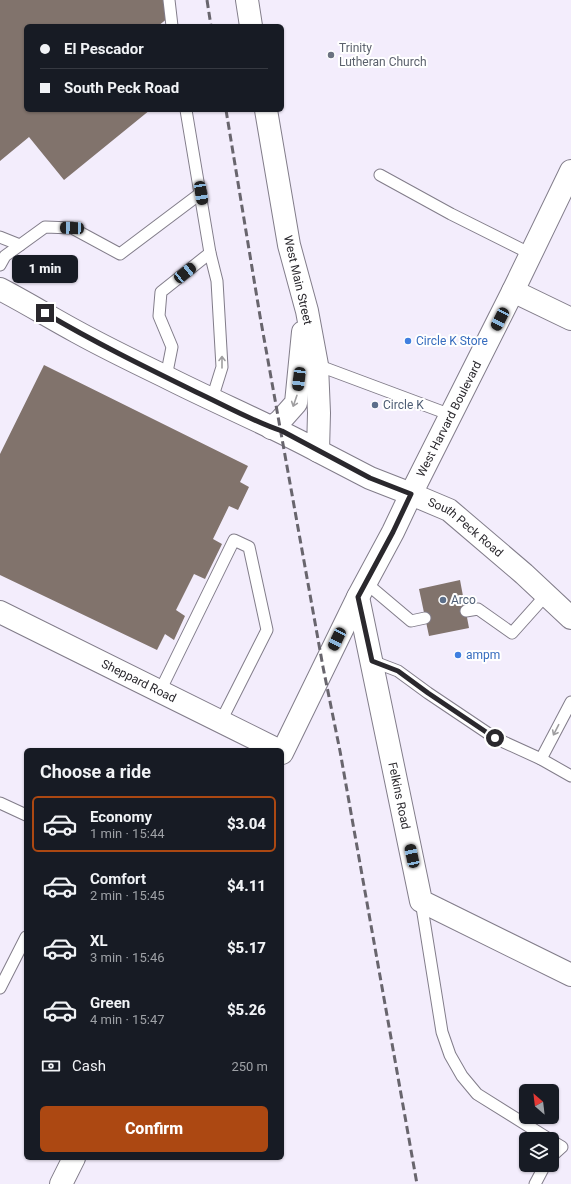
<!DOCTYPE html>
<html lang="en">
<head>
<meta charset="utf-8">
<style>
  :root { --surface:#171b24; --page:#20242c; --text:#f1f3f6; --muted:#9ea1a6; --line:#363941; --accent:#ac4812 }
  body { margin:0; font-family:Roboto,sans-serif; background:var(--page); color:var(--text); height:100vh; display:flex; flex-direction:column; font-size:15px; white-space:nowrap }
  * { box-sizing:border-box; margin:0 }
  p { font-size:13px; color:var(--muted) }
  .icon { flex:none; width:22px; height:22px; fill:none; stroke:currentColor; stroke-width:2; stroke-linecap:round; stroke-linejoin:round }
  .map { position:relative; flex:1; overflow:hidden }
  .side { position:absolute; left:24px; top:748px; width:260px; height:412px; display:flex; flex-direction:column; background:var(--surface); border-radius:6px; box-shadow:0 1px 3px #0004 }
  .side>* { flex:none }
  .top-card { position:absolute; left:24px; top:24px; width:260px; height:88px; border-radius:6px; box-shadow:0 1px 3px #0004; display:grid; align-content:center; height:88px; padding:0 16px; background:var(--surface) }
  .needle { width:26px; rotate:332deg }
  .controls { position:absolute; left:519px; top:1084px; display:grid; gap:8px }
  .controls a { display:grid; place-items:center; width:40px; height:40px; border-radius:6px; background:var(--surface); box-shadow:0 1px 3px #0004; font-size:20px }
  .end { position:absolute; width:18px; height:18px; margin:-9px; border:5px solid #2a282d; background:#fff; box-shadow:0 0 0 2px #fff }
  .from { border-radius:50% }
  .bubble { position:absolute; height:28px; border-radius:6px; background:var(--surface); box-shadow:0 1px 3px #0004; font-size:13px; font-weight:800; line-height:28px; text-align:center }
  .car { position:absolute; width:12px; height:24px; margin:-12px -6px; border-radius:5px; box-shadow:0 0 3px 1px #0007; background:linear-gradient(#222 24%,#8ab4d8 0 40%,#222 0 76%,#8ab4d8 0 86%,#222 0) }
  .top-card b { display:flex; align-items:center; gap:14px; height:38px; font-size:15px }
  .top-card b+b { border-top:1px solid var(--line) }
  .top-card i { width:10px; height:10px; background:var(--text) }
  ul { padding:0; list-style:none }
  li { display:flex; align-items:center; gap:12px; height:56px; margin:0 8px 6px; padding:0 8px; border:2px solid transparent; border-radius:6px }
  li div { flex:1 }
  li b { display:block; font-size:15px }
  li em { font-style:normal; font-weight:800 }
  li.on { border-color:var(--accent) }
  li>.icon { width:36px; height:36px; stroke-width:1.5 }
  h2 { padding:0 16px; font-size:18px; line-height:48px }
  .pay { display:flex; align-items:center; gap:10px; height:44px; padding:0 16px; font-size:15px }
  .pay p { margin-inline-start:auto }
  .action { display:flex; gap:8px; margin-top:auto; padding:8px 16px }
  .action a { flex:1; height:46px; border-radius:6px; background:var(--accent); color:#fff; font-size:16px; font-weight:800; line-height:46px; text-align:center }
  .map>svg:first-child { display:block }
  .building { fill:#81736c }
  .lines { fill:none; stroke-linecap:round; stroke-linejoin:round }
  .service-casing { stroke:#827d8a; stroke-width:13 }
  .minor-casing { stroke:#827d8a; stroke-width:24 }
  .tertiary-casing { stroke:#827d8a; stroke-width:24 }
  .secondary-casing { stroke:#827d8a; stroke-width:24 }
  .primary-casing { stroke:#827d8a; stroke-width:24 }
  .service { stroke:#fff; stroke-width:11 }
  .minor { stroke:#fff; stroke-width:22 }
  .tertiary { stroke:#fff; stroke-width:22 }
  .secondary { stroke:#fff; stroke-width:22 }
  .primary { stroke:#fff; stroke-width:22 }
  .rail { stroke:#68656d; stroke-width:3; stroke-dasharray:8 4; stroke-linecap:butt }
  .oneway { stroke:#9f9ea0 }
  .route { stroke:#2a282d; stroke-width:5 }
  .worship-dot { fill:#6b7280; stroke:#fff; stroke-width:1.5 }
  .shop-dot { fill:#3f7fe0; stroke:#fff; stroke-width:1.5 }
  .service-dot { fill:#5c6f8a; stroke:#fff; stroke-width:1.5 }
  .labels { text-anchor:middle; stroke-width:4; stroke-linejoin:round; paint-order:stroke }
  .worship-label { font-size:12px; fill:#5b616d; stroke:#fff; text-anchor:start }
  .street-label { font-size:12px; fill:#2a282d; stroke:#fff }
  .shop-label { font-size:12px; fill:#366cbe; stroke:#fff; text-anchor:start }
  .service-label { font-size:12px; fill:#4e5e75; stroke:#fff; text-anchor:start }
</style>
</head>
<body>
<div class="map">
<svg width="571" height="1184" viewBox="0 0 571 1184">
  <rect width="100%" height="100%" fill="#f3edfc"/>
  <!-- building -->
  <g class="building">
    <path d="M0 0H165L168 18 158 26H26V110H150L64 180 29 137 0 161Z"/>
    <path d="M44 365 248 466 240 482 249 487 238 510 229 506 213 539 222 544 205 579 194 574 176 610 185 616 174 640 165 634 157 650 0 575V454Z"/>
    <path d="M460 580 469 628 429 636 419 589Z"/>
  </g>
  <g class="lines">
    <!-- service casing -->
    <g class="service-casing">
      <g id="service">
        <path d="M169 0 172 26"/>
        <path d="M186 110 210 253 217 281 222 367 212 399"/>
        <path d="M380 175 451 214 531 254"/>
        <path d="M0 237 20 245"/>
        <path d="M0 265 5 256 45 227 72 228 120 254 201 193"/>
        <path d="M317 365 451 415"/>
        <path d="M166 377 172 347 159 316 161 292 210 253"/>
        <path d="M366 583 411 621 425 618"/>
        <path d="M466 611 478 609 512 633 546 595"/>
        <path d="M372 661 398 671 428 693 495 738 541 759 571 776"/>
        <path d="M160 691 234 540 249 547 267 630 221 721"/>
        <path d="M541 759 571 702"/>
        <path d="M0 803 26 815"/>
        <path d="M421 901 442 1032 450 1055 462 1076 477 1094 549 1139"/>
        <path d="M0 988 26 937"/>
        <path d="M552 1141 562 1147 552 1156"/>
        <path d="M535 1184 545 1165"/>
      </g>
    </g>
    <!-- minor casing -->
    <g class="minor-casing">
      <g id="minor">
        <path d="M513 291 571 319"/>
        <path id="s1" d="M358 597 421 901 571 975"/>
        <path id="s2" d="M0 612 278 750"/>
      </g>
    </g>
    <!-- tertiary casing -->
    <g class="tertiary-casing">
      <g id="tertiary">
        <path d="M247 0 251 26"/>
        <path d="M0 289C27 303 51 318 77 332 106 348 135 362 164 376 215 402 268 424 318 451L319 413 317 365 307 311 289 245 266 110"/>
        <path d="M271 428 280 421 296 403 303 332"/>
      </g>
    </g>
    <!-- secondary casing -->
    <g class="secondary-casing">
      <g id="secondary">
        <path d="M282 753 358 597 393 532 411 494 370 478 318 451"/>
        <path d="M61 1184 74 1158"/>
      </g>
    </g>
    <!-- primary casing -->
    <g class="primary-casing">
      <g id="primary">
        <path id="s3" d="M571 171 513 291 411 494 449 510 524 574 571 618"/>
      </g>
    </g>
    <!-- service -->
    <use href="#service" class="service"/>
    <!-- minor -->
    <use href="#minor" class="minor"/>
    <!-- tertiary -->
    <use href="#tertiary" class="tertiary"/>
    <!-- secondary -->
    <use href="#secondary" class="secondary"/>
    <!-- primary -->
    <use href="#primary" class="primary"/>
    <!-- rail -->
    <g class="rail">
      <path d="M207 0 211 26"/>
      <path d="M226 110 260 316 323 667 340 751 417 1184"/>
    </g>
  </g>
  <!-- one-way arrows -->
  <defs><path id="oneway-shaft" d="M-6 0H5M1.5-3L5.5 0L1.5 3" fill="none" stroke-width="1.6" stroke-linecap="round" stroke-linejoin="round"/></defs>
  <g class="oneway">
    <use href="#oneway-shaft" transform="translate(222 362) rotate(-90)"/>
    <use href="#oneway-shaft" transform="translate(295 401) rotate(109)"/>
    <use href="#oneway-shaft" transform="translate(556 730) rotate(117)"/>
  </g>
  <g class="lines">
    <!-- route -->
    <path class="route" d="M45 313C94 342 145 367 196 392 224 405 252 421 282 431L370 478 411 494 393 532 358 597 372 661 398 671 428 693 495 738"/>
  </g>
  <!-- markers -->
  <circle class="worship-dot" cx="331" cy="55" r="4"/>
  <g class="shop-dot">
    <circle cx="408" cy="341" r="4"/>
    <circle cx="458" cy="655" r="4"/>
  </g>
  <g class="service-dot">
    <circle cx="375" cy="405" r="4"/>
    <circle cx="443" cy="600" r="4"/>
  </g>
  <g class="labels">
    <!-- worship labels -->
    <g class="worship-label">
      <text x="339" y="52">Trinity<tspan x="339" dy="14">Lutheran Church</tspan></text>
    </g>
    <!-- street labels -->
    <g class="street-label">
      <text transform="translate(298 280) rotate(77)" y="4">West Main Street</text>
      <text transform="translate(449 419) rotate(-63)" y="4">West Harvard Boulevard</text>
      <text dy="4" stroke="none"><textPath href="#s3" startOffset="425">South Peck Road</textPath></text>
      <text dy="4" stroke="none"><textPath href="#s2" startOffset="155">Sheppard Road</textPath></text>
      <text dy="4" stroke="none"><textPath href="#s1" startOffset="203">Felkins Road</textPath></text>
    </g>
    <!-- shop labels -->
    <g class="shop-label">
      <text x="416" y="345">Circle K Store</text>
      <text x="466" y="659">ampm</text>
    </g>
    <!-- service labels -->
    <g class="service-label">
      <text x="383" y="409">Circle K</text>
      <text x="451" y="604">Arco</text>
    </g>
  </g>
</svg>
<div class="controls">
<a><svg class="needle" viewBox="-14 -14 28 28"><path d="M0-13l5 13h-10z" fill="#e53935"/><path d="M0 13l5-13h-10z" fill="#9ea1a6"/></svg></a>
<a><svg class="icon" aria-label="layers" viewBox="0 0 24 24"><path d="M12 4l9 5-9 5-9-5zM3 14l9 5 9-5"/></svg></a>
</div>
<i class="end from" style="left:495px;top:738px"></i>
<i class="end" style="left:45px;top:313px"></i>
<div class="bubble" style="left:12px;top:255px;width:66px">1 min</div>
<i class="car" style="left:201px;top:193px;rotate:171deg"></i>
<i class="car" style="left:72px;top:228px;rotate:272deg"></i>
<i class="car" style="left:185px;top:273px;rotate:51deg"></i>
<i class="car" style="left:500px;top:319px;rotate:207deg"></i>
<i class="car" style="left:299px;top:379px;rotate:187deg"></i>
<i class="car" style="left:337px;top:639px;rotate:206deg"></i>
<i class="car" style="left:412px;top:856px;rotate:348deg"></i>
<div class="top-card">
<b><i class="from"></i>El Pescador</b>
<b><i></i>South Peck Road</b>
</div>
<section class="side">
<h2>Choose a ride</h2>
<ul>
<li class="on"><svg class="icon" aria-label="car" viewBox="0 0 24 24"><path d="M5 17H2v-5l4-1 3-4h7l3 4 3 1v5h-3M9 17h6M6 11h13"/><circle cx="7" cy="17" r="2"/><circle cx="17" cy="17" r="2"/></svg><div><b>Economy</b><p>1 min · 15:44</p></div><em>$3.04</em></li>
<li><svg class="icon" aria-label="car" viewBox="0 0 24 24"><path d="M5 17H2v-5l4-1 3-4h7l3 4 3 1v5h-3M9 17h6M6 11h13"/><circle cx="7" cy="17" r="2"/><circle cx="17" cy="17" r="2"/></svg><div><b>Comfort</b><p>2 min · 15:45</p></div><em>$4.11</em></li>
<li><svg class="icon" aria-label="car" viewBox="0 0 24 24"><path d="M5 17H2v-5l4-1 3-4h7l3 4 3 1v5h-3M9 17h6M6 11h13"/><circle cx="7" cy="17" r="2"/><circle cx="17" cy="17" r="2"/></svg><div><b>XL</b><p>3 min · 15:46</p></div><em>$5.17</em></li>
<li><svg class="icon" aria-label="car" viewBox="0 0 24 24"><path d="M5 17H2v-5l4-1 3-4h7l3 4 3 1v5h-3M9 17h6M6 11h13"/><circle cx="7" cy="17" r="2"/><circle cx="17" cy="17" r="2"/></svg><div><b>Green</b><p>4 min · 15:47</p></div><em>$5.26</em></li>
</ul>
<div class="pay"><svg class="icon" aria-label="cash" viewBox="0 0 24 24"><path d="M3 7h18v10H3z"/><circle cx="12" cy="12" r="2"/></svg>Cash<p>250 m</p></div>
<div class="action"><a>Confirm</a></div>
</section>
</div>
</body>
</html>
